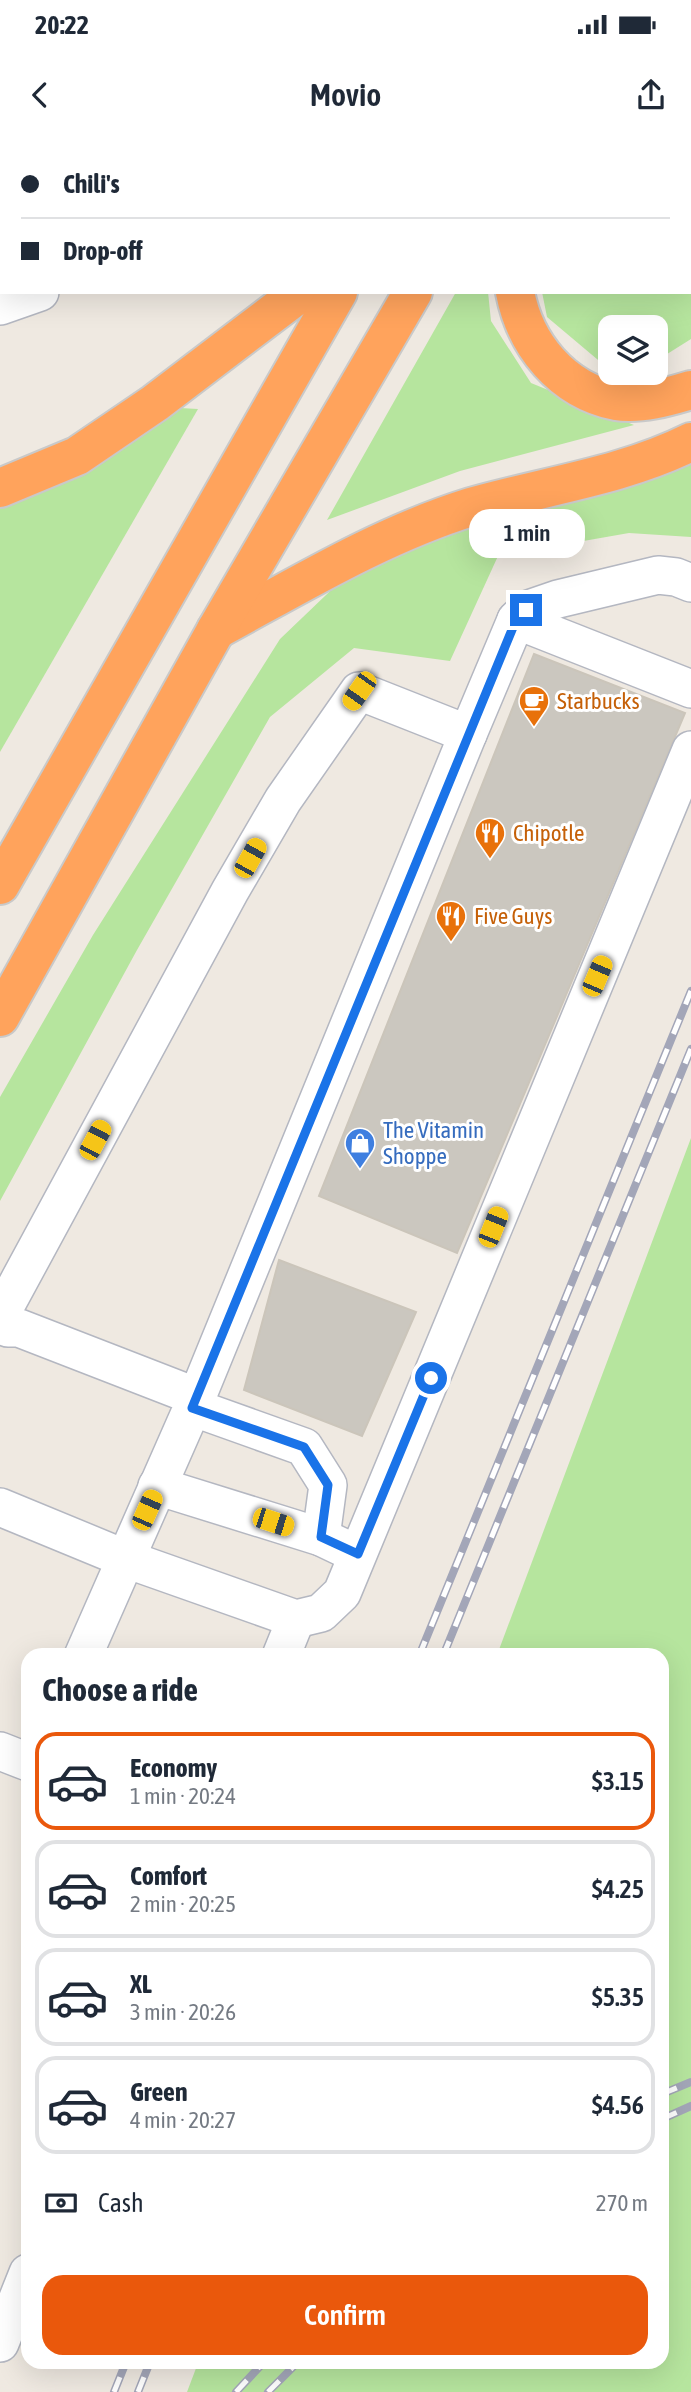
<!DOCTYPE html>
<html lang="en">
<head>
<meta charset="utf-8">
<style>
  :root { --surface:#fff; --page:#f6f6f7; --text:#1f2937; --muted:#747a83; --line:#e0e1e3; --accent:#ea580c }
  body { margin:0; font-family:"Asap Condensed",sans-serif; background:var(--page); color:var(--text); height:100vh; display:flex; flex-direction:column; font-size:26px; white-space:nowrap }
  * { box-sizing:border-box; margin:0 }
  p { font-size:23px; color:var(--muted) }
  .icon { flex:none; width:38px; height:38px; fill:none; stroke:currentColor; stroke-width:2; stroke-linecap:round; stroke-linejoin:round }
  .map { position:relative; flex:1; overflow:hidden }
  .drawer { position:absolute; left:21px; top:1508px; width:648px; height:721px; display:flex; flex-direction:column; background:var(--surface); border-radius:21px; box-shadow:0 7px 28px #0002 }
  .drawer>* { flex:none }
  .top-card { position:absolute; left:0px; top:0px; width:691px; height:154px; box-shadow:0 7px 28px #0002; display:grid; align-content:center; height:154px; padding:0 21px; background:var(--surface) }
  .tools { position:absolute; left:598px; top:175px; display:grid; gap:14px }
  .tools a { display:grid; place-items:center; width:70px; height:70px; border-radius:14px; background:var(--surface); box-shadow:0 7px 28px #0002; font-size:35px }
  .end { position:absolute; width:32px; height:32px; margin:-16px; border:9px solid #1a73e8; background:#fff; box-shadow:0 0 0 4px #fff }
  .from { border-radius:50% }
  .bubble { position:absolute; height:49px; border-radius:21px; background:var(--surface); box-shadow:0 7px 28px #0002; font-size:23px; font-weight:600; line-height:49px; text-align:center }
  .car { position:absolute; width:21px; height:42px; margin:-21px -10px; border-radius:9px; box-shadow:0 0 5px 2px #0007; background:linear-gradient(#f5c518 24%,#345 0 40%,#f5c518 0 76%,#345 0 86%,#f5c518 0) }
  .top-card b { display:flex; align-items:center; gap:24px; height:66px; font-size:26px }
  .top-card b+b { border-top:2px solid var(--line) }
  .top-card i { width:18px; height:18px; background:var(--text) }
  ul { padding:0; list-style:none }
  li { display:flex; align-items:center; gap:21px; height:98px; margin:0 14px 10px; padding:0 7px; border:4px solid var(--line); border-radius:21px }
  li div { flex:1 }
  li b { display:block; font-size:26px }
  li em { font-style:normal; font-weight:600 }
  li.active { border-color:var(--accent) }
  li>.icon { width:63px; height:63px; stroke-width:1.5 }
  h2 { padding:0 21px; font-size:32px; line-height:84px }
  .pay { display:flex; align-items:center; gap:18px; height:77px; padding:0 21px; font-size:26px }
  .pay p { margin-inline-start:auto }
  .primary-button { display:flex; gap:14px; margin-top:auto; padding:14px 21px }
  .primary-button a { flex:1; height:80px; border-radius:21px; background:var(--accent); color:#fff; font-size:28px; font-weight:600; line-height:80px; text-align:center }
  .status { display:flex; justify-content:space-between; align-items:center; height:49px; padding:0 35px; background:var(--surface); direction:ltr }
  .status svg { height:19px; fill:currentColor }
  header { display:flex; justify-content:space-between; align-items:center; height:91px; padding:0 21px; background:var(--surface); font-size:32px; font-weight:600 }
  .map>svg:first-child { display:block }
  .green { fill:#b6e59e }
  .building { fill:#cbc7bf; stroke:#cbc5ba; stroke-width:2 }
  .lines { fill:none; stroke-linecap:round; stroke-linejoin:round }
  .minor-casing { stroke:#b4b7c1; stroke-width:40 }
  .highway-casing { stroke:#c9c9c9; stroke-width:42 }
  .minor { stroke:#fff; stroke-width:37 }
  .highway { stroke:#ffa35c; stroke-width:38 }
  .rail-casing { stroke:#a3a6b8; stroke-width:8 }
  .rail { stroke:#fff; stroke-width:5; stroke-dasharray:16; stroke-linecap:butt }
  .route { stroke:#1a73e8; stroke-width:9 }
  .labels { text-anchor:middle; stroke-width:6; stroke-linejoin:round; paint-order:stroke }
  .food-label { font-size:23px; fill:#c56008; stroke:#fff; text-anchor:start }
  .shop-label { font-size:23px; fill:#366cbe; stroke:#fff; text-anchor:start }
</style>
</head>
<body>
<div class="status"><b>20:22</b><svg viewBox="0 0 49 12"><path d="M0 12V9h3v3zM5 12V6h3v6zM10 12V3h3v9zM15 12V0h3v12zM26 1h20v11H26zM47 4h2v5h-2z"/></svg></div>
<header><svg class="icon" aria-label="back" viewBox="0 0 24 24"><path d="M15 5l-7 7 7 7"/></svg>Movio<svg class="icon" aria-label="share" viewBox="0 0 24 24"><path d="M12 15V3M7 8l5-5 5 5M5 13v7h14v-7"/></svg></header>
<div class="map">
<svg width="691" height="2252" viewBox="0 0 691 2252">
  <rect width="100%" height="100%" fill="#efe9e1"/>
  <!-- green -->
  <g class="green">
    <path d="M583 0H691V199L656 221V187H611V224L604 225 547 177 542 152H690V2H582Z"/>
    <path d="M456 152H488L491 181 531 243 634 285 460 331 327 380Z"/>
    <path d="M180 268 198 269 0 612V362Z"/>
    <path d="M691 320V397L629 393 498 416 450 521 354 508 270 577 137 810 0 1061V957L93 795 280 499 349 433 473 384Z"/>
    <path d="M691 998V2252H187L198 2223 662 2222V1516L497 1515Z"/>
  </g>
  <!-- building -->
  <g class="building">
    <path d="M0 0 13 2H2L0 109Z"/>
    <path d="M534 514 685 573 457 1113 319 1056Z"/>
    <path d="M279 1120 416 1172 362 1296 244 1250Z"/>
  </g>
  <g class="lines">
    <!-- minor casing -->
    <g class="minor-casing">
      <g id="minor">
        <path d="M42 0V2"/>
        <path d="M0 166 40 152"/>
        <path d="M516 480 691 549"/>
        <path d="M0 1176 230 751 283 660 359 551 468 594 516 480 526 470 558 459 658 435 676 437 691 443"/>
        <path d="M0 1178 8 1188H19L197 1257 83 1516"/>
        <path d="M197 1257 468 594"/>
        <path d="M192 1267 304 1307 328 1345 321 1397"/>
        <path d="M157 1346 321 1397 344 1408"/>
        <path d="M0 1367 126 1419 296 1479 321 1473 342 1453 691 610"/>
        <path d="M281 1516 296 1479"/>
        <path d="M0 1611 28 1622"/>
        <path d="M0 2203 28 2133"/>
      </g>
    </g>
    <!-- highway casing -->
    <g class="highway-casing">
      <g id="highway">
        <path d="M424 2 425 0"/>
        <path d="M501 2 502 0"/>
        <path d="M563 2 564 0"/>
        <path d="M515 152C525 205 562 250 616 261 640 265 668 257 691 250"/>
        <path d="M0 348 77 316 155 263 301 152"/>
        <path d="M216 490C299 445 381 395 471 367 544 346 623 336 691 302"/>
        <path d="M0 745 338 152"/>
        <path d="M0 877 216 490 413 152"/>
      </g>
    </g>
    <!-- minor -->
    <use href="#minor" class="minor"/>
    <!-- highway -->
    <use href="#highway" class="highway"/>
    <!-- rail casing -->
    <g class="rail-casing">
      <g id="rail">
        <path d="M419 1516 691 851"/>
        <path d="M443 1516 691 909"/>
        <path d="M662 1954 691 1942"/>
        <path d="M662 1979 691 1966"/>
        <path d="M114 2252 126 2222"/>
        <path d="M138 2252 150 2222"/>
        <path d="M236 2252 264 2222"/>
        <path d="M268 2252 298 2222"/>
      </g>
    </g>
    <!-- rail -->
    <use href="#rail" class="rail"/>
  </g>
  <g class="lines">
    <!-- route -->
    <path class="route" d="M431 1238 358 1414 321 1397 328 1345 304 1307 192 1268 516 480 526 470"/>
  </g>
  <!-- icons -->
  <defs>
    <g id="cafe-pin" transform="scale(1.575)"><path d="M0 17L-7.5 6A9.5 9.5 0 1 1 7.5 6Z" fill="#e8710a" stroke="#fff"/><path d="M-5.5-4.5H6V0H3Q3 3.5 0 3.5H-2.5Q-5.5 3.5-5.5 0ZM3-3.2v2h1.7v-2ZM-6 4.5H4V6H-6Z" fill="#fff"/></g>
    <g id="restaurant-pin" transform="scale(1.575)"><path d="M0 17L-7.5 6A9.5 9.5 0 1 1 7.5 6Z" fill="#e8710a" stroke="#fff"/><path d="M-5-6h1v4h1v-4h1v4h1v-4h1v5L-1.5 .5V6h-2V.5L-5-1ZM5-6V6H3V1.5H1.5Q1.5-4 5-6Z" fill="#fff"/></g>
    <g id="shop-pin" transform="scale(1.575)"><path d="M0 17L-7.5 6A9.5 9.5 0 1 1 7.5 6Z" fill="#3f7fe0" stroke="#fff"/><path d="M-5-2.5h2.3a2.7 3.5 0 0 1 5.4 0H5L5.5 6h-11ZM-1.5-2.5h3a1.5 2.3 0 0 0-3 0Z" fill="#fff"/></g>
  </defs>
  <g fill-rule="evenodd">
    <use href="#cafe-pin" x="534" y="561"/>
    <use href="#restaurant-pin" x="490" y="693"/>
    <use href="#restaurant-pin" x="451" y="776"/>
    <use href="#shop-pin" x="360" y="1003"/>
  </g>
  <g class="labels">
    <!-- food labels -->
    <g class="food-label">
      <text x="557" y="569">Starbucks</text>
      <text x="513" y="701">Chipotle</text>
      <text x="474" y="784">Five Guys</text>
    </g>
    <!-- shop labels -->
    <g class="shop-label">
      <text x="383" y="998">The Vitamin<tspan x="383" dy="26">Shoppe</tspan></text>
    </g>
  </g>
</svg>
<div class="tools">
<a><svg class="icon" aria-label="layers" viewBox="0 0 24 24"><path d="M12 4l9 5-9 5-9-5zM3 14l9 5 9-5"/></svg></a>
</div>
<i class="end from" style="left:431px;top:1238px"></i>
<i class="end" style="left:526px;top:470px"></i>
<div class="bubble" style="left:469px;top:369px;width:116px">1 min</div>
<i class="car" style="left:359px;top:551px;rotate:215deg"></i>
<i class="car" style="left:250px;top:718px;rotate:29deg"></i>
<i class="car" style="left:597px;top:836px;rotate:23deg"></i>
<i class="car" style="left:95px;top:1000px;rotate:28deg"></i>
<i class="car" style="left:493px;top:1087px;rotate:22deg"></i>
<i class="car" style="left:147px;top:1370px;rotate:24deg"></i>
<i class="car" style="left:273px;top:1382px;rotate:108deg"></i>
<div class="top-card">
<b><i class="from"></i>Chili's</b>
<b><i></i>Drop-off</b>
</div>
<section class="drawer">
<h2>Choose a ride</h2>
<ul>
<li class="active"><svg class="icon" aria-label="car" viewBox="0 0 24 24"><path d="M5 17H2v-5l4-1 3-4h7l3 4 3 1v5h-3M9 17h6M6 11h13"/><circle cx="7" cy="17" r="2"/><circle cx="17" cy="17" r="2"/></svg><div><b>Economy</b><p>1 min · 20:24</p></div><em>$3.15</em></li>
<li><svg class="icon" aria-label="car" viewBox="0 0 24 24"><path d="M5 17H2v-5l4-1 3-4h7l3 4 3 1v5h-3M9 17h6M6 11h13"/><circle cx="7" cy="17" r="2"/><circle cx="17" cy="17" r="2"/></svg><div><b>Comfort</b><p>2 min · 20:25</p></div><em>$4.25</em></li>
<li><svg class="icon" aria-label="car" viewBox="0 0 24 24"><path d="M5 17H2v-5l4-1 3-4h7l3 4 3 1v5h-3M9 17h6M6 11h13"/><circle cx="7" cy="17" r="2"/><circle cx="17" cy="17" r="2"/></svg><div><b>XL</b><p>3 min · 20:26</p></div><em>$5.35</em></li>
<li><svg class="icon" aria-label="car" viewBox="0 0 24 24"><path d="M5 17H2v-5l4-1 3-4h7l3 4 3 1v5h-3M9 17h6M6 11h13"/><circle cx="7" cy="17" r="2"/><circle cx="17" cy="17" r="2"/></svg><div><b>Green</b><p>4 min · 20:27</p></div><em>$4.56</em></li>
</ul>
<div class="pay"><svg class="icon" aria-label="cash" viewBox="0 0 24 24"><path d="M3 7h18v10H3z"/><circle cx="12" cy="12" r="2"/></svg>Cash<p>270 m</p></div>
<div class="primary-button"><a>Confirm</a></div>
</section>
</div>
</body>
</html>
